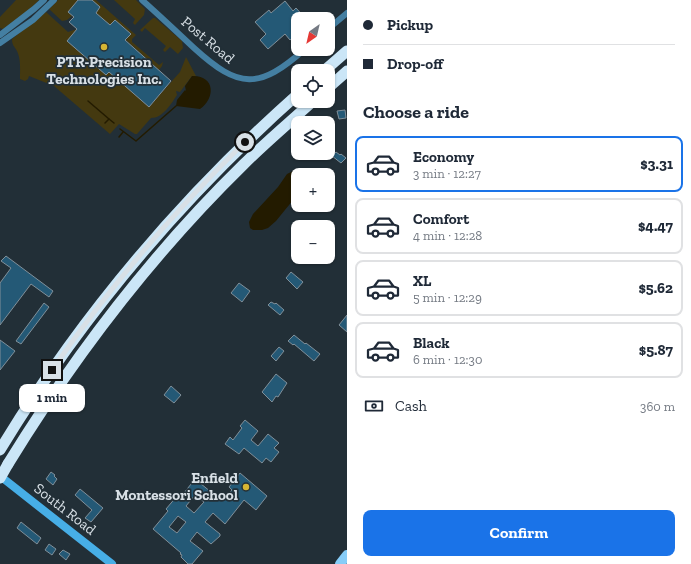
<!DOCTYPE html>
<html lang="en">
<head>
<meta charset="utf-8">
<style>
  :root { --surface:#fff; --page:#f6f6f7; --text:#1f2937; --muted:#747a83; --line:#e0e1e3; --accent:#1a73e8 }
  body { margin:0; font-family:"Zilla Slab",serif; background:var(--page); color:var(--text); height:100vh; display:flex; flex-direction:column; font-size:15px; white-space:nowrap }
  * { box-sizing:border-box; margin:0 }
  p { font-size:13px; color:var(--muted) }
  .icon { flex:none; width:22px; height:22px; fill:none; stroke:currentColor; stroke-width:2; stroke-linecap:round; stroke-linejoin:round }
  .map { position:relative; flex:1; overflow:hidden }
  .details { display:flex; flex-direction:column; background:var(--surface); width:344px }
  .details>* { flex:none }
  .top-card { display:grid; align-content:center; height:88px; padding:0 16px; background:var(--surface) }
  .needle { width:26px; rotate:214deg }
  .tools { position:absolute; left:291px; top:12px; display:grid; gap:8px }
  .tools a { display:grid; place-items:center; width:44px; height:44px; border-radius:8px; background:var(--surface); box-shadow:0 1px 3px #0004; font-size:20px }
  .end { position:absolute; width:18px; height:18px; margin:-9px; border:5px solid #d8e0e6; background:#111; box-shadow:0 0 0 2px #111 }
  .from { border-radius:50% }
  .bubble { position:absolute; height:28px; border-radius:8px; background:var(--surface); box-shadow:0 1px 3px #0004; font-size:13px; font-weight:800; line-height:28px; text-align:center }
  .top-card b { display:flex; align-items:center; gap:14px; height:38px; font-size:15px }
  .top-card b+b { border-top:1px solid var(--line) }
  .top-card i { width:10px; height:10px; background:var(--text) }
  ul { padding:0; list-style:none }
  li { display:flex; align-items:center; gap:12px; height:56px; margin:0 8px 6px; padding:0 8px; border:2px solid var(--line); border-radius:8px }
  li div { flex:1 }
  li b { display:block; font-size:15px }
  li em { font-style:normal; font-weight:800 }
  li.selected { border-color:var(--accent) }
  li>.icon { width:36px; height:36px; stroke-width:1.5 }
  h2 { padding:0 16px; font-size:18px; line-height:48px }
  .pay { display:flex; align-items:center; gap:10px; height:44px; padding:0 16px; font-size:15px }
  .pay p { margin-inline-start:auto }
  .action { display:flex; gap:8px; margin-top:auto; padding:8px 16px }
  .action a { flex:1; height:46px; border-radius:8px; background:var(--accent); color:#fff; font-size:16px; font-weight:800; line-height:46px; text-align:center }
  main { display:flex; flex:1; min-height:0 }
  .map>svg:first-child { display:block }
  .green { fill:#443910 }
  .water { fill:#231b00 }
  .lines { fill:none; stroke-linecap:round; stroke-linejoin:round }
  .stream { stroke:#231b00; stroke-width:1.5 }
  .building { fill:#245976; stroke:#808f99; fill-rule:evenodd }
  .minor { stroke:#447fa2; stroke-width:6 }
  .secondary { stroke:#47aee6; stroke-width:8 }
  .primary { stroke:#87cdf8; stroke-width:10 }
  .motorway { stroke:#cbe6f7; stroke-width:11 }
  .motorway-bridge { stroke:#cbe6f7; stroke-width:11 }
  .route { stroke:#d8e0e6; stroke-width:5 }
  .poi-dot { fill:#d5b534; stroke:#222f37; stroke-width:1.5 }
  .labels { text-anchor:middle; stroke-width:3.5; stroke-linejoin:round; paint-order:stroke }
  .street-label { font-size:15px; fill:#d8e0e6; stroke:#222f37 }
  .poi-label { font-size:15px; font-weight:bold; fill:#d8e0e6; stroke:#222f37 }
</style>
</head>
<body>
<main>
<div class="map">
<svg width="347" height="564" viewBox="0 0 347 564">
  <rect width="100%" height="100%" fill="#222f37"/>
  <!-- green -->
  <g class="green">
    <path d="M16 0H39L29 10 3 29 0 28V17Z"/>
    <path d="M58 0H78L68 12 72 16 67 20 62 21 49 9Z"/>
    <path d="M92 0H96L136 35 132 39V42L159 65 163 62 162 66 159 70 126 40 131 34 115 20 110 25 96 13 100 7Z"/>
    <path d="M114 0H136L145 9 144 15 135 25 133 23 135 19Z"/>
    <path d="M46 12 68 32 77 29 67 41 106 75 109 71 149 107 180 72 186 57 196 76H192L180 92 176 91 177 95C171 104 163 118 151 118L137 134H135L119 124 110 134 54 86 29 76 28 79 25 81 20 79C20 70 21 59 17 51 14 46 12 45 12 39Z"/>
    <path d="M153 18H155L182 41 183 48 178 54 170 47 165 52 163 50 166 46 145 28 142 32 140 30Z"/>
  </g>
  <!-- water -->
  <g class="water">
    <path d="M192 76C215 75 216 98 200 109L176 106 177 100 185 90 186 91 185 86Z"/>
    <path d="M293 171H302L308 175H298V194L276 221 268 228 262 230H253L250 228 249 222 253 214 278 187 287 174Z"/>
  </g>
  <g class="lines">
    <!-- stream -->
    <g class="stream">
      <path d="M88 101 109 119"/>
      <path d="M105 123 109 119 114 123"/>
      <path d="M120 129 136 141 176 106"/>
      <path d="M119 137 123 132"/>
    </g>
  </g>
  <!-- building -->
  <g class="building">
    <path d="M78 0H92L100 7 96 13 110 25 115 20 131 34 125 40 171 81 149 107 109 72 106 75 67 41 77 29 69 22 74 17 68 12Z"/>
    <path d="M285 1 293 11 296 8 306 19H298V33L290 40 285 34 268 49 260 40 266 34 255 22 269 10 271 13Z"/>
    <path d="M345 110 346 118 339 119 337 111Z"/>
    <path d="M336 152 340 155 341 154 346 158 341 163 332 156Z"/>
    <path d="M6 256 53 291 49 297 31 284 0 325V283L11 268 1 261Z"/>
    <path d="M291 272 303 282 297 289 286 278Z"/>
    <path d="M239 283 250 291 242 302 231 293Z"/>
    <path d="M271 302 275 304 276 303 284 310 280 315 268 305Z"/>
    <path d="M44 303 49 307 21 344 16 341Z"/>
    <path d="M347 315V332L339 325Z"/>
    <path d="M294 335 305 344 306 343 320 354 314 361 294 344 293 345 288 341Z"/>
    <path d="M0 340 15 351 0 370Z"/>
    <path d="M279 347 284 351 276 361 271 356Z"/>
    <path d="M276 374 287 383 278 397 276 396 272 402 262 392Z"/>
    <path d="M171 386 181 395 174 403 164 395Z"/>
    <path d="M245 420 258 431 251 440 258 446 268 434 279 443 274 448 279 452 271 462 266 458 262 463 244 448 239 454 225 444 230 437 233 440 242 428 240 426Z"/>
    <path d="M51 472 55 475 54 476 57 479 53 485 46 479Z"/>
    <path d="M240 473 267 496 256 510 244 500 225 524 213 513 205 522 220 534V536L211 544 197 532 190 541 203 551 192 564H188L181 557 182 555 180 554 181 553 153 529 168 511 166 509 177 496 180 498 195 479 222 501 232 490 229 487ZM195 495 204 502 194 513 186 506ZM178 516 186 522 177 533 169 527Z"/>
    <path d="M80 489 103 508 91 522 85 518 92 510 75 495Z"/>
    <path d="M21 522 41 538 37 544 17 528Z"/>
    <path d="M49 544 56 549 52 555 45 550Z"/>
    <path d="M63 550 70 554 66 560 59 554Z"/>
  </g>
  <g class="lines">
    <!-- minor -->
    <g class="minor">
      <path d="M142 0C160 16 177 32 194 48 239 89 259 90 305 49"/>
      <path d="M328 29 347 13"/>
      <path d="M0 35 34 9 44 0"/>
      <path d="M0 43 33 20 54 0"/>
    </g>
    <!-- secondary -->
    <path class="secondary" d="M0 476 112 564"/>
    <!-- primary -->
    <path class="primary" d="M340 564 347 555"/>
    <!-- motorway -->
    <g class="motorway">
      <path d="M324 71 347 51"/>
      <path d="M328 88 347 71"/>
      <path d="M0 450C81 316 181 198 298 94"/>
      <path d="M8 464C75 355 152 254 244 164 266 142 290 122 313 101"/>
    </g>
    <!-- motorway-bridge -->
    <path class="motorway-bridge" d="M0 478 8 464"/>
  </g>
  <g class="lines">
    <!-- route -->
    <path class="route" d="M52 370C109 288 173 212 245 142"/>
  </g>
  <!-- markers -->
  <g class="poi-dot">
    <circle cx="104" cy="47" r="4"/>
    <circle cx="246" cy="487" r="4"/>
  </g>
  <g class="labels">
    <!-- street labels -->
    <g class="street-label">
      <text transform="translate(208 40) rotate(40)" y="5">Post Road</text>
      <text transform="translate(65 509) rotate(38)" y="5">South Road</text>
    </g>
    <!-- poi labels -->
    <g class="poi-label">
      <text x="104" y="67">PTR-Precision<tspan x="104" dy="17">Technologies Inc.</tspan></text>
      <text x="238" y="483" text-anchor="end">Enfield<tspan x="238" dy="17">Montessori School</tspan></text>
    </g>
  </g>
</svg>
<div class="tools">
<a><svg class="needle" viewBox="-14 -14 28 28"><path d="M0-13l5 13h-10z" fill="#e53935"/><path d="M0 13l5-13h-10z" fill="#747a83"/></svg></a>
<a><svg class="icon" aria-label="locate" viewBox="0 0 24 24"><circle cx="12" cy="12" r="6"/><path d="M12 2v4M12 18v4M2 12h4M18 12h4"/></svg></a>
<a><svg class="icon" aria-label="layers" viewBox="0 0 24 24"><path d="M12 4l9 5-9 5-9-5zM3 14l9 5 9-5"/></svg></a>
<a>+</a>
<a>−</a>
</div>
<i class="end from" style="left:245px;top:142px"></i>
<i class="end" style="left:52px;top:370px"></i>
<div class="bubble" style="left:19px;top:384px;width:66px">1 min</div>
</div>
<section class="details">
<div class="top-card">
<b><i class="from"></i>Pickup</b>
<b><i></i>Drop-off</b>
</div>
<h2>Choose a ride</h2>
<ul>
<li class="selected"><svg class="icon" aria-label="car" viewBox="0 0 24 24"><path d="M5 17H2v-5l4-1 3-4h7l3 4 3 1v5h-3M9 17h6M6 11h13"/><circle cx="7" cy="17" r="2"/><circle cx="17" cy="17" r="2"/></svg><div><b>Economy</b><p>3 min · 12:27</p></div><em>$3.31</em></li>
<li><svg class="icon" aria-label="car" viewBox="0 0 24 24"><path d="M5 17H2v-5l4-1 3-4h7l3 4 3 1v5h-3M9 17h6M6 11h13"/><circle cx="7" cy="17" r="2"/><circle cx="17" cy="17" r="2"/></svg><div><b>Comfort</b><p>4 min · 12:28</p></div><em>$4.47</em></li>
<li><svg class="icon" aria-label="car" viewBox="0 0 24 24"><path d="M5 17H2v-5l4-1 3-4h7l3 4 3 1v5h-3M9 17h6M6 11h13"/><circle cx="7" cy="17" r="2"/><circle cx="17" cy="17" r="2"/></svg><div><b>XL</b><p>5 min · 12:29</p></div><em>$5.62</em></li>
<li><svg class="icon" aria-label="car" viewBox="0 0 24 24"><path d="M5 17H2v-5l4-1 3-4h7l3 4 3 1v5h-3M9 17h6M6 11h13"/><circle cx="7" cy="17" r="2"/><circle cx="17" cy="17" r="2"/></svg><div><b>Black</b><p>6 min · 12:30</p></div><em>$5.87</em></li>
</ul>
<div class="pay"><svg class="icon" aria-label="cash" viewBox="0 0 24 24"><path d="M3 7h18v10H3z"/><circle cx="12" cy="12" r="2"/></svg>Cash<p>360 m</p></div>
<div class="action"><a>Confirm</a></div>
</section>
</main>
</body>
</html>
